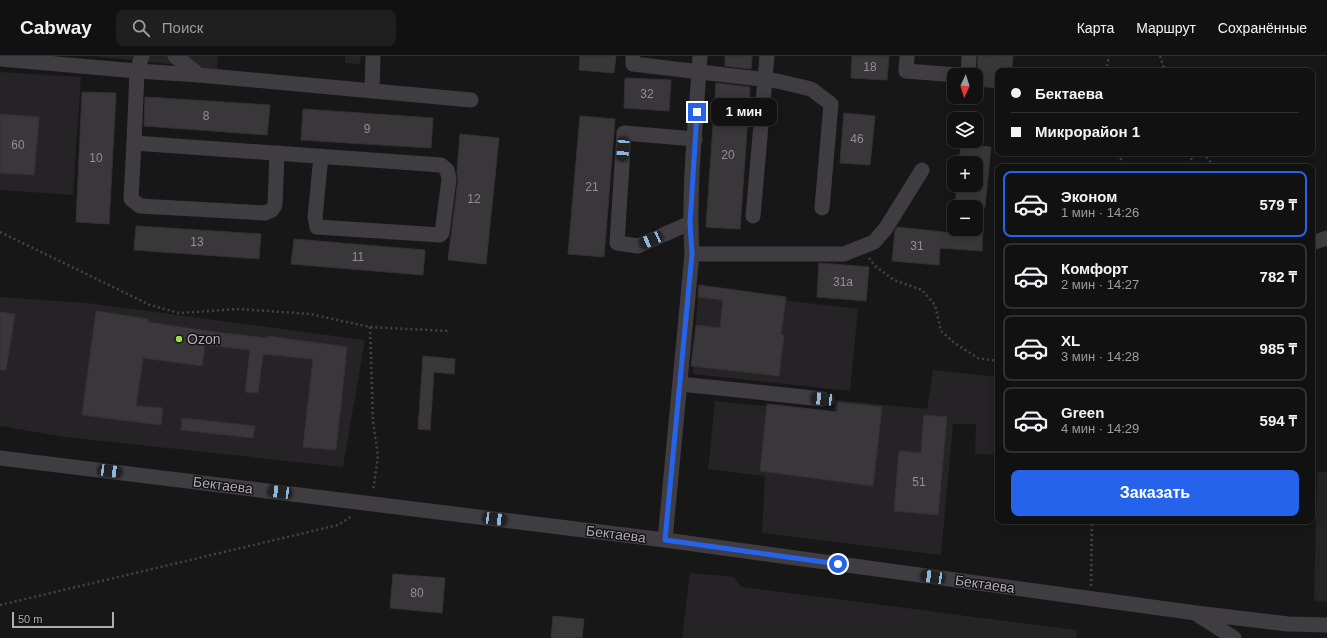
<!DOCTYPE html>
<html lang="ru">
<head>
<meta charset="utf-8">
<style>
  :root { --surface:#121112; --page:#1f1f20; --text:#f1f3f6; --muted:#9c9d9f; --line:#313132; --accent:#2563eb }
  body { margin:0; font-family:Helvetica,sans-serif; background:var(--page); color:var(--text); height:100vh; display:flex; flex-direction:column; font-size:15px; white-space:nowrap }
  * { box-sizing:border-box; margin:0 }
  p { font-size:13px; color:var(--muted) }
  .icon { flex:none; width:22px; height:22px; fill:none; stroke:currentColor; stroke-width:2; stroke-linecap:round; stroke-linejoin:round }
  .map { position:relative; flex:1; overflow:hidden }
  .panel { position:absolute; left:995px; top:108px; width:320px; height:360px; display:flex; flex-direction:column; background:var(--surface); border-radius:8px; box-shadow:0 2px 10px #0003,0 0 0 1px var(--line) }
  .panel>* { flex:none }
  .guide { position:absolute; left:995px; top:12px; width:320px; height:88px; border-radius:8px; box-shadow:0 2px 10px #0003,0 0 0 1px var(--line); display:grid; align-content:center; height:88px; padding:0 16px; background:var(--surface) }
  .needle { width:26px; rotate:184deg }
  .controls { position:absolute; left:947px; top:12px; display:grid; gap:8px }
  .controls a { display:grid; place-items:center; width:36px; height:36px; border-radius:8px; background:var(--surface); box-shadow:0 2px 10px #0003,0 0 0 1px var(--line); font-size:20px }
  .scale { position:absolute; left:12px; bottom:10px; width:102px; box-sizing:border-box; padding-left:4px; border:2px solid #b0aab7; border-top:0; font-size:11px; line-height:14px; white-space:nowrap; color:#b0aab7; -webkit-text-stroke:3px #131213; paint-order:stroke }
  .end { position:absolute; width:18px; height:18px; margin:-9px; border:5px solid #2563eb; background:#fff; box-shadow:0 0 0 2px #fff }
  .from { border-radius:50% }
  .bubble { position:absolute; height:28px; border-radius:8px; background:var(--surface); box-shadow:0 2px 10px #0003,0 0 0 1px var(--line); font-size:13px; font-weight:700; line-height:28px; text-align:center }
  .car { position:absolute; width:12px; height:24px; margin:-12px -6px; border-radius:5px; box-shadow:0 0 3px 1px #0007; background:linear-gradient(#222 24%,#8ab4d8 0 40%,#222 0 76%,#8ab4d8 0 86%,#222 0) }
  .guide b { display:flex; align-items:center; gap:14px; height:38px; font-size:15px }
  .guide b+b { border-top:1px solid var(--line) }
  .guide i { width:10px; height:10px; background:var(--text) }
  ul { padding:7px 0 0; list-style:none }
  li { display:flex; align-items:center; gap:12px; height:66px; margin:0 8px 6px; padding:0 8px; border:2px solid var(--line); border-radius:8px }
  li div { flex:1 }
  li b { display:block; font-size:15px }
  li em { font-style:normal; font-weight:700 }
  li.active { border-color:var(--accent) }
  li>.icon { width:36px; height:36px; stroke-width:1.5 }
  .primary-button { display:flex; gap:8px; margin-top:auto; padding:8px 16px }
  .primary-button a { flex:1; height:46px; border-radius:8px; background:var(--accent); color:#fff; font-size:16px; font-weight:700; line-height:46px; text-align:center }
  header { display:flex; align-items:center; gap:24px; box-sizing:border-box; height:56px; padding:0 20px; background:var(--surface); border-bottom:1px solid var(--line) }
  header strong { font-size:19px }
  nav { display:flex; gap:22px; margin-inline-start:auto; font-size:14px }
  .search { width:280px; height:36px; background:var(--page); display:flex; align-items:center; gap:10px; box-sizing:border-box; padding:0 14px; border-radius:8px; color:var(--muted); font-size:15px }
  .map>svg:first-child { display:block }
  .built { fill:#252325 }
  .building { fill:#39373a; stroke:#333134 }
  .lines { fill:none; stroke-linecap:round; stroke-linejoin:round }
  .path { stroke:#454249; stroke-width:2.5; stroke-dasharray:2 3; stroke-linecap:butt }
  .minor { stroke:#403d42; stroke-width:15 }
  .route { stroke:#2563eb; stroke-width:5 }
  .poi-dot { fill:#98df48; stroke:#131213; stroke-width:1.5 }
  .labels { text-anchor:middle; stroke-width:3; stroke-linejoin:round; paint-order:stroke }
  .number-label { font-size:12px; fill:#928d98 }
  .poi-label { font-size:14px; fill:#b0aab7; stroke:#131213; text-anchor:start }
  .street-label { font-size:14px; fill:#b0aab7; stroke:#131213 }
</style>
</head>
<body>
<header>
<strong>Cabway</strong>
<div class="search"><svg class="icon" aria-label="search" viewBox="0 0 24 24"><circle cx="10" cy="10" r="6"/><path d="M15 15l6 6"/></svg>Поиск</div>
<nav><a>Карта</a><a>Маршрут</a><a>Сохранённые</a></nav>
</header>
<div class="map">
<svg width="1327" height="582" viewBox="0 0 1327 582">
  <rect width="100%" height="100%" fill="#181718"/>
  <!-- built -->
  <g class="built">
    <path d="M93 0H218L217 13Z"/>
    <path d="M345 0H361L360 8 345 7Z"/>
    <path d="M0 16 81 21 73 139 0 134Z"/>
    <path d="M698 234 858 253 850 335 693 318Z"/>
    <path d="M0 241 87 247 365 284 343 411 65 381 0 370Z"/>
    <path d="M933 314 998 321V399L975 398 976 368H953L941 499 762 477 765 420 708 413 715 345 834 357 835 344 927 353Z"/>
    <path d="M1317 416H1327V546L1314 545Z"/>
    <path d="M690 517 734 521 742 531 1077 574 1076 582H682Z"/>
  </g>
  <!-- building -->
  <g class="building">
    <path d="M580 0H616L614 17 579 14Z"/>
    <path d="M725 0H752L751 13 725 10Z"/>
    <path d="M852 0H889L887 24 851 22Z"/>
    <path d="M978 0H1013L1012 15H998V32L976 30Z"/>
    <path d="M625 22 671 24 669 55 624 52Z"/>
    <path d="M716 27 750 31 740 173 706 171Z"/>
    <path d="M82 36 116 37 109 168 76 166Z"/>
    <path d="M145 41 270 49 267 79 144 70Z"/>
    <path d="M303 53 433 62 431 92 301 84Z"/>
    <path d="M844 57 875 60 870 109 840 107Z"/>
    <path d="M0 58 39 61 34 119 0 117Z"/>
    <path d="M580 60 615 63 604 201 568 198Z"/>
    <path d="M460 78 499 82 486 208 448 204 458 124 457 116Z"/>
    <path d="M961 88 991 91 985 151H955L957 129H976V107H959Z"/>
    <path d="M136 170 261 178 259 203 134 194Z"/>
    <path d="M897 171 953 177V173H983L982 195 940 192 939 209 892 205 895 175Z"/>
    <path d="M294 183 425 194 423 219 291 208Z"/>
    <path d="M819 207 869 211 866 245 817 241Z"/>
    <path d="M699 229 786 241 781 279H784L779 320 691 310 696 269 720 272 723 244 698 241Z"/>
    <path d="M96 255 148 263V266L207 275 267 282 268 280 347 291 336 394 303 391 313 303 263 298 258 337 245 336 250 294 205 289 202 310 143 302 136 350 163 352 161 369 82 359Z"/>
    <path d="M0 256 15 258 6 314H0Z"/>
    <path d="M423 300 455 303 454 318 434 316 430 374 418 373Z"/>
    <path d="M838 346 882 351 873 430 760 415 767 348 837 356Z"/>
    <path d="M924 359 947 361 938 459 894 455 899 395 921 397Z"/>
    <path d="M182 362 255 370 253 382 181 374Z"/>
    <path d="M393 518 445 522 442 557 390 552Z"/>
    <path d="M553 560 584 563 582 582H551Z"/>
  </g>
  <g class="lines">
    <!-- path -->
    <g class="path">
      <path d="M1160 0 1165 15"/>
      <path d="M1106 15 1109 0"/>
      <path d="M1120 97 1122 111"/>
      <path d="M1190 97 1193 111"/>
      <path d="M1203 97 1215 111"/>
      <path d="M0 176 150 249 179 257 239 253 310 258 370 271 448 275"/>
      <path d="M869 202 875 210 894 224 922 234 935 249 941 275 956 288 978 302 998 305"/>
      <path d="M370 271 373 366 378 400 373 435"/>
      <path d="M1091 530 1092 465"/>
      <path d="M0 549 338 469 352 460"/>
    </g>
    <!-- minor -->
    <g class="minor">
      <path d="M142 0 137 15 134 87 441 109 447 114 449 123 442 177 440 179 317 171 315 161 321 100"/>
      <path d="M175 0 199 19"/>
      <path d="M633 0V8L777 25 811 33 831 48 822 152"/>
      <path d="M907 0 906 15 957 19"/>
      <path d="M0 3 137 15 199 19 471 44"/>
      <path d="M968 19 969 0"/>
      <path d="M372 35 373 0"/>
      <path d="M134 87 131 143 140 150 265 157 272 154 275 149 277 97"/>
      <path d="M753 160 767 0"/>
      <path d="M690 167 638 190 617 187 624 77 695 83"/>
      <path d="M1315 186 1327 182"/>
      <path d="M692 198H844L874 186 886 172 922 114"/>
      <path d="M680 328 823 343"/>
      <path d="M0 402 665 484 1196 557 1288 568 1327 569"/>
      <path d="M665 484 692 198C688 132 696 66 700 0"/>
      <path d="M1198 559 1234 582"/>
    </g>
  </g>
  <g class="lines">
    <!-- route -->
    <path class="route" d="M697 56 690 167 692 198 665 484 838 508"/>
  </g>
  <!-- markers -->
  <circle class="poi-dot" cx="179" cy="283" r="4"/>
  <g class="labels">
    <!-- number labels -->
    <g class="number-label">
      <text x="870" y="15">18</text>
      <text x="647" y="42">32</text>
      <text x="206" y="64">8</text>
      <text x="367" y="77">9</text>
      <text x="857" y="87">46</text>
      <text x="18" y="93">60</text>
      <text x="728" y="103">20</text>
      <text x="96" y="106">10</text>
      <text x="592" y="135">21</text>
      <text x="474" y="147">12</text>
      <text x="197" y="190">13</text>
      <text x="917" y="194">31</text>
      <text x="358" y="205">11</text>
      <text x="843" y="230">31а</text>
      <text x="919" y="430">51</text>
      <text x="417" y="541">80</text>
    </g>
    <!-- poi labels -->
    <g class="poi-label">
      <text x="187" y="288">Ozon</text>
    </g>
    <!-- street labels -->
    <g class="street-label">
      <text transform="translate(223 429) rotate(7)" y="5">Бектаева</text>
      <text transform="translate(616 478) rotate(7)" y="5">Бектаева</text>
      <text transform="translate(985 528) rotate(8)" y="5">Бектаева</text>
    </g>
  </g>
</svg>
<div class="controls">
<a><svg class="needle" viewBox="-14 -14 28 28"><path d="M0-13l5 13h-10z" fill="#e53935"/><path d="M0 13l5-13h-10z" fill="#9c9d9f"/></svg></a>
<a><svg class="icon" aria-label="layers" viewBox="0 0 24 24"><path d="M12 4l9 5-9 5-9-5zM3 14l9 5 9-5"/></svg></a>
<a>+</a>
<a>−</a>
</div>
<div class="scale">50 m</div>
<i class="end from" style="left:838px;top:508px"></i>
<i class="end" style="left:697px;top:56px"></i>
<div class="bubble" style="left:711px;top:42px;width:66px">1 мин</div>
<i class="car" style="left:623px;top:93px;rotate:184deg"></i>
<i class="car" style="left:651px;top:184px;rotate:246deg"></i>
<i class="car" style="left:823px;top:343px;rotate:276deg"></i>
<i class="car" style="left:110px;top:415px;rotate:97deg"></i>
<i class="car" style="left:280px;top:436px;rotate:277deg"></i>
<i class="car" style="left:495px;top:463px;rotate:97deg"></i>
<i class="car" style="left:933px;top:521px;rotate:278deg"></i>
<div class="guide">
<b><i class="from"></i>Бектаева</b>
<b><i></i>Микрорайон 1</b>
</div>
<section class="panel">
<ul>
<li class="active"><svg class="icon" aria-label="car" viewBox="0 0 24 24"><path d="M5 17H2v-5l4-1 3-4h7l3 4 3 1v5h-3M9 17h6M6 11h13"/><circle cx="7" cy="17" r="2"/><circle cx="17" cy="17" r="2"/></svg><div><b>Эконом</b><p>1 мин · 14:26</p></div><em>579 ₸</em></li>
<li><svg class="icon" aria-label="car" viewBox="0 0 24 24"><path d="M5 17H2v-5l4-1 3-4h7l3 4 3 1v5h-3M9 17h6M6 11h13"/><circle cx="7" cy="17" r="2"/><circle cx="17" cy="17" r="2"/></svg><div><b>Комфорт</b><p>2 мин · 14:27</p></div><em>782 ₸</em></li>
<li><svg class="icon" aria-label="car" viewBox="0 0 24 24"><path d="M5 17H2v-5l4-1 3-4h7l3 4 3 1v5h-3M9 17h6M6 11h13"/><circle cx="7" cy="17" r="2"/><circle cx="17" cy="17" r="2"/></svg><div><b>XL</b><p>3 мин · 14:28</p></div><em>985 ₸</em></li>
<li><svg class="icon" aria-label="car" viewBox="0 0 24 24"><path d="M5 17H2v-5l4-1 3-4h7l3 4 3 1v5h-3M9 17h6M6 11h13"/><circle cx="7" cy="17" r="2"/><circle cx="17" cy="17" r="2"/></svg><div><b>Green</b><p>4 мин · 14:29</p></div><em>594 ₸</em></li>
</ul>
<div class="primary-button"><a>Заказать</a></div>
</section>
</div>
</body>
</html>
